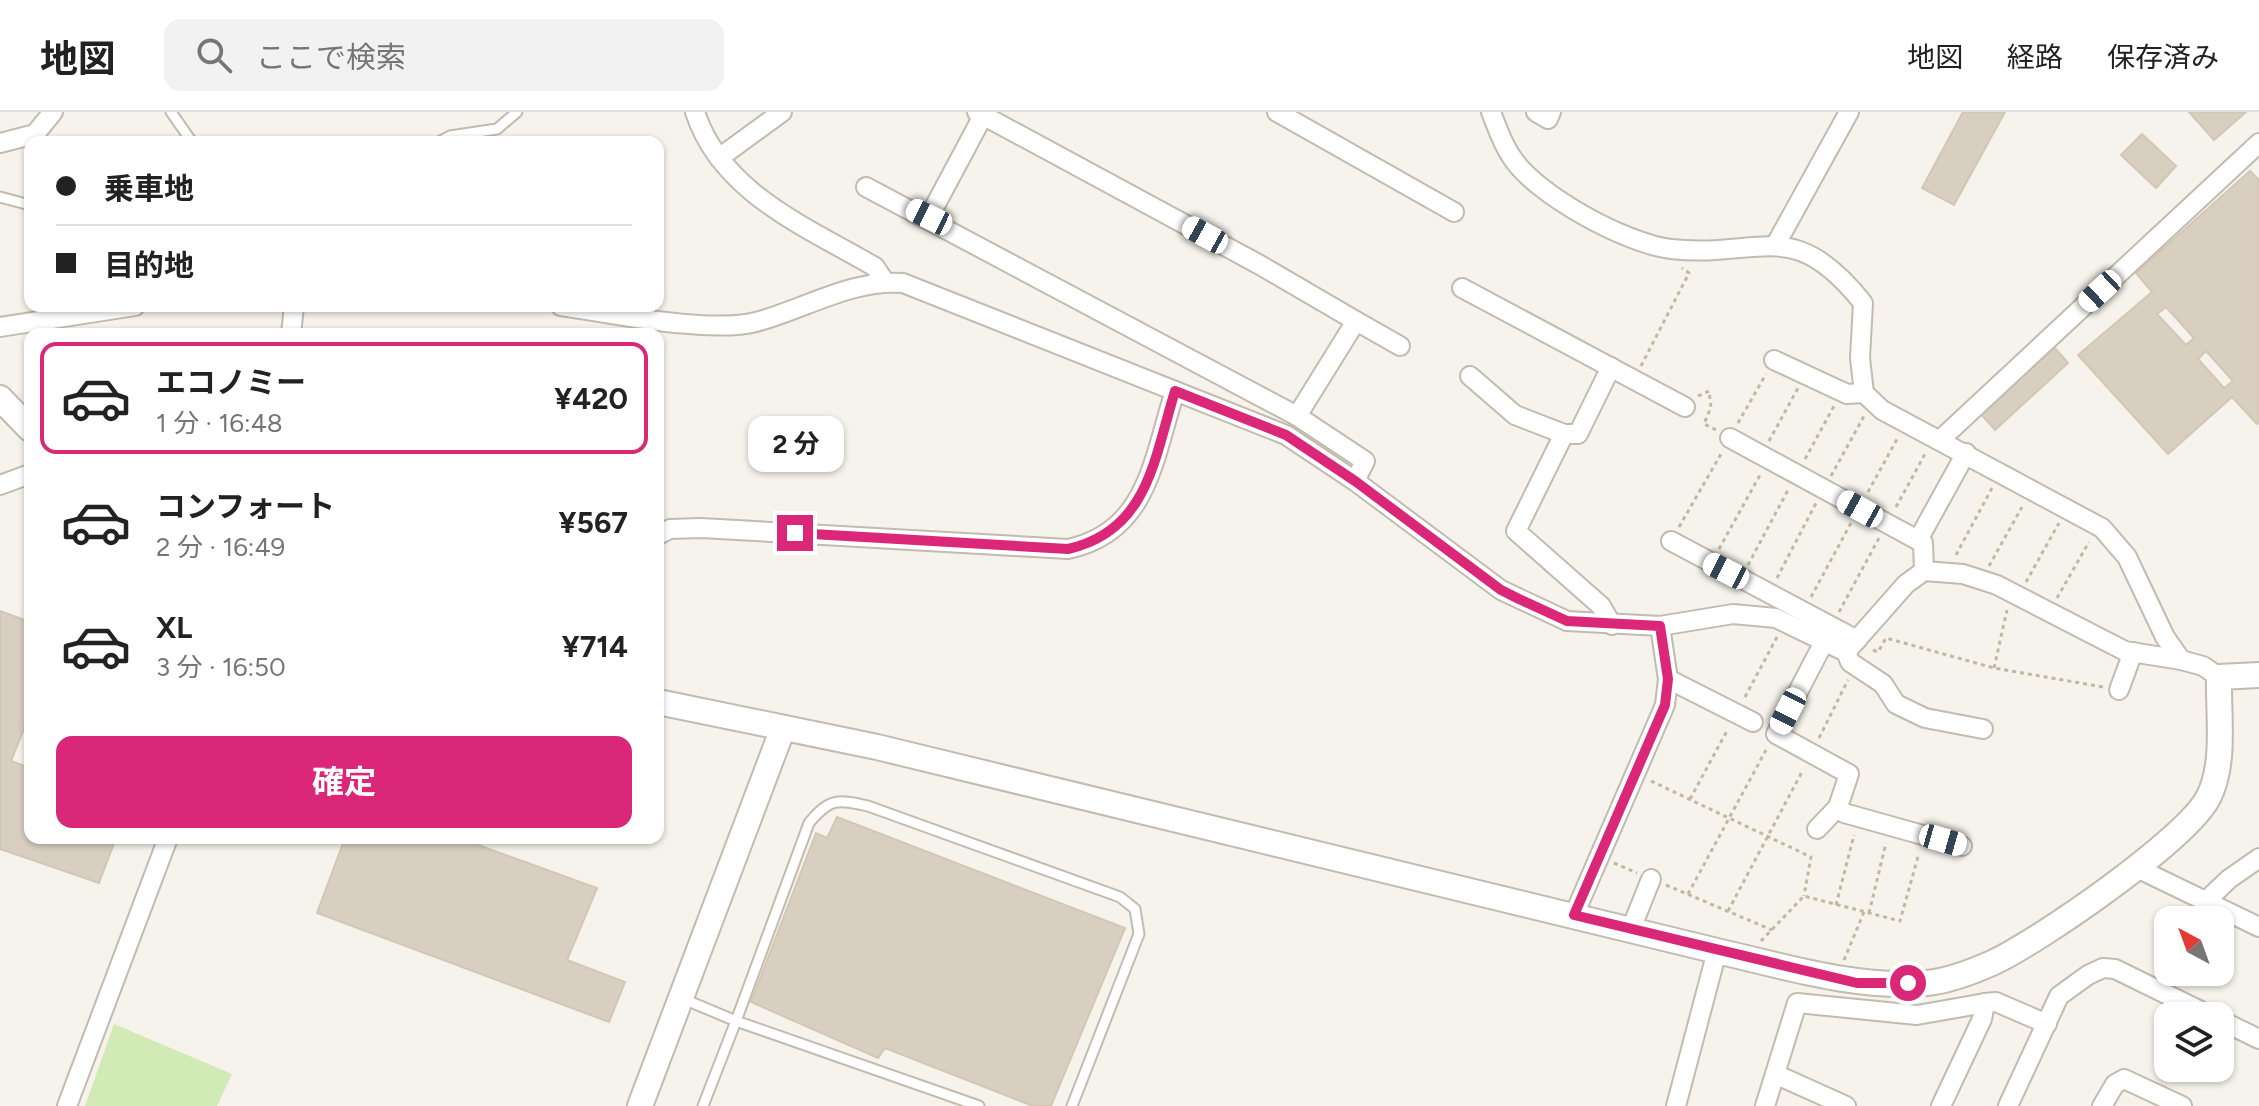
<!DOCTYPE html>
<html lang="ja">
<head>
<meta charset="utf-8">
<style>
  :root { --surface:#fff; --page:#f2f2f2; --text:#222; --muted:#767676; --line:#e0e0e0; --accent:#db2777 }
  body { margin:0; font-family:Figtree,"Noto Sans JP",sans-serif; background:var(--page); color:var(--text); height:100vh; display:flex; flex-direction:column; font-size:30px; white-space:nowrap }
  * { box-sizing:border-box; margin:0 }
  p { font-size:26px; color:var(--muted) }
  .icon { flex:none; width:44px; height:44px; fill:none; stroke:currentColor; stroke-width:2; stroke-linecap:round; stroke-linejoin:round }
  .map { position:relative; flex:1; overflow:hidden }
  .details { position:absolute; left:24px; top:216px; width:640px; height:516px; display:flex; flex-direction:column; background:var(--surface); border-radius:16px; box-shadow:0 2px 6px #0004 }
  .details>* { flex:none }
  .hud { position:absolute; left:24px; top:24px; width:640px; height:176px; border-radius:16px; box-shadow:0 2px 6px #0004; display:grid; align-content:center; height:176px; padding:0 32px; background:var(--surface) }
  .needle { width:52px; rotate:319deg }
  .controls { position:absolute; left:2154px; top:794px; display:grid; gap:16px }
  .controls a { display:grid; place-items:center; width:80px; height:80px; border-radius:16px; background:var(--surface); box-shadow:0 2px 6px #0004; font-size:40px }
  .end { position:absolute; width:36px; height:36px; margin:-18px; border:10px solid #db2777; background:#fff; box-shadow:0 0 0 4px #fff }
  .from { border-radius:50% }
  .bubble { position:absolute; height:56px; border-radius:16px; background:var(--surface); box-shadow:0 2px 6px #0004; font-size:26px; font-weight:700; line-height:56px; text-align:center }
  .car { position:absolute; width:24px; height:48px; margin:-24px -12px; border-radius:10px; box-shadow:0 0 6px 2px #0007; background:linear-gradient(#fff 24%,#345 0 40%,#fff 0 76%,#345 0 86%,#fff 0) }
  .hud b { display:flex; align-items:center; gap:28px; height:76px; font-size:30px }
  .hud b+b { border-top:2px solid var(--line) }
  .hud i { width:20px; height:20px; background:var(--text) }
  ul { padding:14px 0 0; list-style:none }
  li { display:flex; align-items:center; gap:24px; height:112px; margin:0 16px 12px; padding:0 16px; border:4px solid transparent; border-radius:16px }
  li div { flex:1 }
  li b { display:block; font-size:30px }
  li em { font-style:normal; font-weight:700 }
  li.on { border-color:var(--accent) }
  li>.icon { width:72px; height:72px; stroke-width:1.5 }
  .action { display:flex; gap:16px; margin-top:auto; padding:16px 32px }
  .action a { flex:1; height:92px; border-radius:16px; background:var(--accent); color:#fff; font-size:32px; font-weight:700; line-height:92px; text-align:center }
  header { display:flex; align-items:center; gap:48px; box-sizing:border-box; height:112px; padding:0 40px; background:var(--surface); border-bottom:2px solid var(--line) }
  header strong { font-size:38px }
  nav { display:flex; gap:44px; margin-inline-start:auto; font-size:28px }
  .search { width:560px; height:72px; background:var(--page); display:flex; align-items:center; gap:20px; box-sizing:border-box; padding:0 28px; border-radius:16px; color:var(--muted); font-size:30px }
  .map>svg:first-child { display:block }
  .green { fill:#d2eab5 }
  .building { fill:#d8cfc1; stroke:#d3c7b4; stroke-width:2; fill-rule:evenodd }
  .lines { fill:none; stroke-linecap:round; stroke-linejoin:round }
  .service-casing { stroke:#c2bbae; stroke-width:13 }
  .minor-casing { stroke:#c2bbae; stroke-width:22 }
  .tertiary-casing { stroke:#c2bbae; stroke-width:28 }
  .path { stroke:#c4b79f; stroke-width:3; stroke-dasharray:4 4; stroke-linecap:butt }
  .service { stroke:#fff; stroke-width:9 }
  .minor { stroke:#fff; stroke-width:18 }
  .tertiary { stroke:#fff; stroke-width:24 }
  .route { stroke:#db2777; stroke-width:10 }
</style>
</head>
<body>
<header>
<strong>地図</strong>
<div class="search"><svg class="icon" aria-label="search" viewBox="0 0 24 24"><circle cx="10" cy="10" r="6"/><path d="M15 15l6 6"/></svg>ここで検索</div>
<nav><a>地図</a><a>経路</a><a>保存済み</a></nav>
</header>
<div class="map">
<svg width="2259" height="994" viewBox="0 0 2259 994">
  <rect width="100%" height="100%" fill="#f6f3ec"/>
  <!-- green -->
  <path class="green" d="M114 912 232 962 217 994H85Z"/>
  <!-- building -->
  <g class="building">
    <path d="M1963 0H2005L1954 93 1922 76Z"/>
    <path d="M2189 0H2246L2214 28Z"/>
    <path d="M2142 22 2176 54 2156 76 2121 43Z"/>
    <path d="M2250 59 2259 68V310L2257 312 2232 285 2168 342 2078 243 2152 180 2136 161ZM2166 195 2194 226 2186 233 2157 202ZM2206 239 2233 269 2224 276 2198 247Z"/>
    <path d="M2054 235 2068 251 1995 318 1981 302Z"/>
    <path d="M0 499 30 510V602L11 649 30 656V726H116L99 771 0 737Z"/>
    <path d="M837 705 1125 816 1051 994H1033L885 936 878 946 751 890 816 721 827 726Z"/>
    <path d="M345 726H459L597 776 567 848 625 870 609 910 317 801Z"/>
  </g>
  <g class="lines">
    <!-- service casing -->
    <g class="service-casing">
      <g id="service">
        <path d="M171 0 192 30"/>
        <path d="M439 30 450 24 497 17 517 0"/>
        <path d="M0 85 30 93"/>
        <path d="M681 886 736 909 703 994"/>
        <path d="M979 994 736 909 809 711C830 686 837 687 868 694L1120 785 1135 797 1139 822 1072 994"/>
      </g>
    </g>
    <!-- minor casing -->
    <g class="minor-casing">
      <g id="minor">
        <path d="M695 0C721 81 807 115 875 155L885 170"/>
        <path d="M977 0 1260 153 1356 209 1297 304 1365 349 1355 369"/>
        <path d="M1277 0 1454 100"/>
        <path d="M1491 0C1497 15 1502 31 1511 44 1535 83 1627 132 1671 137 1761 147 1792 102 1863 191L1860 246 1864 281 1882 298 2102 416 2127 445 2165 525 2181 548 2203 554 2219 565"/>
        <path d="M1536 0 1548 7 1551 0"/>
        <path d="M0 31 35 22 53 0"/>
        <path d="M719 46 782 0"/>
        <path d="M866 75 1297 304"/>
        <path d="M929 105 985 0"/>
        <path d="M1776 132 1849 0"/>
        <path d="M1462 176 1685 295"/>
        <path d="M561 194C612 201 708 222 756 210 805 197 852 167 903 171L1286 323 1355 369 1501 478 1567 509 1660 514 1733 502 1776 506 1846 540 1906 472 1924 459 1963 462 1997 473 2125 539 2181 548"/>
        <path d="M1356 209 1400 234"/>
        <path d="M0 215 135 194"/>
        <path d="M291 222 294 194"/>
        <path d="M1774 248 1847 282 1864 281"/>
        <path d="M1611 255 1578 322H1564L1516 419 1601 494 1612 513"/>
        <path d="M1470 264 1515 303 1564 322"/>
        <path d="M1730 326 1923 431 1924 459"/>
        <path d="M1941 327 2259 31"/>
        <path d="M0 373 30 362"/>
        <path d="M658 423 670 417 701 416 1068 437C1148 420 1153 347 1175 279"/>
        <path d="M1918 428 1966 341"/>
        <path d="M1671 429 1857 528"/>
        <path d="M1825 528 1776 622 1849 662 1838 695 1844 701 1962 734"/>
        <path d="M1846 540 1850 550 1883 572 1896 592 1925 606 1983 617"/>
        <path d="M1668 567 1753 610"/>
        <path d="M2119 578 2133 540"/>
        <path d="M1817 717 1838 695"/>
        <path d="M2137 756 2259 815"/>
        <path d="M2206 789 2229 767 2259 746"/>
        <path d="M1574 803 1665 593 1668 567 1660 514"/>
        <path d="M1631 817 1651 767"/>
        <path d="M2220 908 2259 927"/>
        <path d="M1775 962 1846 994"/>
        <path d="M67 994 168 726"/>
        <path d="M1676 994 1717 839"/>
        <path d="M1765 994 1797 891 1917 903 1985 891"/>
        <path d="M1941 994 1982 907 1985 891 1996 890 2047 912"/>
        <path d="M2008 994 2059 884 2088 863 2103 856 2115 857 2211 904"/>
        <path d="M2102 994 2115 972 2124 967 2182 994"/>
      </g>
    </g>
    <!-- tertiary casing -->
    <g class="tertiary-casing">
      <g id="tertiary">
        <path d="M0 286 30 317"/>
        <path d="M658 590 877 635 1717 839C1787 855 1856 877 1927 871 1947 869 1974 859 1992 851 2038 830 2186 728 2208 686 2226 653 2218 601 2219 565L2259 563"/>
        <path d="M640 994 783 616"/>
      </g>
    </g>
    <!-- path -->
    <g class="path">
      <path d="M1641 254 1689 161 1682 156"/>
      <path d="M1698 284 1709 279 1711 295 1704 312 1716 318"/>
      <path d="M1738 311 1766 262"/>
      <path d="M1769 329 1798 276"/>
      <path d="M1805 347 1834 294"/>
      <path d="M1831 364 1864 304"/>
      <path d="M1868 380 1897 327"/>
      <path d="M1896 395 1925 342"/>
      <path d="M1679 415 1721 342"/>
      <path d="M1719 437 1760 363"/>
      <path d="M1956 443 1992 376"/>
      <path d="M1748 453 1788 378"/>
      <path d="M1989 454 2022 395"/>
      <path d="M1777 466 1816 391"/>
      <path d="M2026 470 2059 411"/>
      <path d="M1811 485 1851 411"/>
      <path d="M2057 486 2089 430"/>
      <path d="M1839 500 1879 426"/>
      <path d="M1873 538 1878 540 1886 526 1994 556 2103 575"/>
      <path d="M1994 556 2007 498"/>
      <path d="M1745 585 1777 525"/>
      <path d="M1819 626 1848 568"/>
      <path d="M1651 669 1811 745 1804 784"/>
      <path d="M1690 687 1728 617"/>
      <path d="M1614 751 1637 761"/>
      <path d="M1666 773 1772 818"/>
      <path d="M1688 782 1766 638"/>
      <path d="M1836 793 1854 723"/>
      <path d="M1728 799 1803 658"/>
      <path d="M1869 801 1886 731"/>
      <path d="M1761 829 1804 784 1900 809 1919 741"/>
      <path d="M1844 848 1864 800"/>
    </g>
    <!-- service -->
    <use href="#service" class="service"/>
    <!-- minor -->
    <use href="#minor" class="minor"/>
    <!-- tertiary -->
    <use href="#tertiary" class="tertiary"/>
  </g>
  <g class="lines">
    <!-- route -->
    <path class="route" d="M795 421 1068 437C1148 419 1154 347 1175 279L1286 323 1355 369 1501 478 1519 487 1567 509 1660 514 1668 567 1665 593 1574 803 1857 871H1908"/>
  </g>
</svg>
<div class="controls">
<a><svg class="needle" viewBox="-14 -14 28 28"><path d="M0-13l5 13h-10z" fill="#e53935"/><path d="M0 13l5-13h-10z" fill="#767676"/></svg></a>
<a><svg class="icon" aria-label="layers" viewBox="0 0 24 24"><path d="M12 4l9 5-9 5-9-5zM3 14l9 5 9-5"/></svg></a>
</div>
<i class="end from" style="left:1908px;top:871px"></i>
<i class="end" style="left:795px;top:421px"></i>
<div class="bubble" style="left:748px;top:304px;width:96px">2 分</div>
<i class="car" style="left:929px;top:105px;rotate:296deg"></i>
<i class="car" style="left:1205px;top:123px;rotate:299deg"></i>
<i class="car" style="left:2100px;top:179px;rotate:227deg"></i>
<i class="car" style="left:1860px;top:397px;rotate:299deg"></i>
<i class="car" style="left:1726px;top:459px;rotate:297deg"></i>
<i class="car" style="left:1788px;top:599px;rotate:207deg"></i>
<i class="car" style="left:1943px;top:728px;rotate:106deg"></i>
<div class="hud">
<b><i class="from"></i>乗車地</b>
<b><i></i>目的地</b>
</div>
<section class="details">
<ul>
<li class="on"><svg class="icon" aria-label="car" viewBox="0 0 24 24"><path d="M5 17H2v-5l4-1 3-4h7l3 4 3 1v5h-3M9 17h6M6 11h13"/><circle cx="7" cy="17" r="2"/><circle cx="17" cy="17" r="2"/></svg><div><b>エコノミー</b><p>1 分 · 16:48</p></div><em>¥420</em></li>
<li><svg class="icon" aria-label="car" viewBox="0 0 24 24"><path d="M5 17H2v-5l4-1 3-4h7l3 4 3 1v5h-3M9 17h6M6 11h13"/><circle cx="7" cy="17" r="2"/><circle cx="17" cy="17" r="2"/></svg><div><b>コンフォート</b><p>2 分 · 16:49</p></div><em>¥567</em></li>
<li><svg class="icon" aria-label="car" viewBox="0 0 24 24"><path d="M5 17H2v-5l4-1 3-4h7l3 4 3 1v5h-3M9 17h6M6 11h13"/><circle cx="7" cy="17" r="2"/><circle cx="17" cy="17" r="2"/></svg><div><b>XL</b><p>3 分 · 16:50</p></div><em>¥714</em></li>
</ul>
<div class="action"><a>確定</a></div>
</section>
</div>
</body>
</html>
